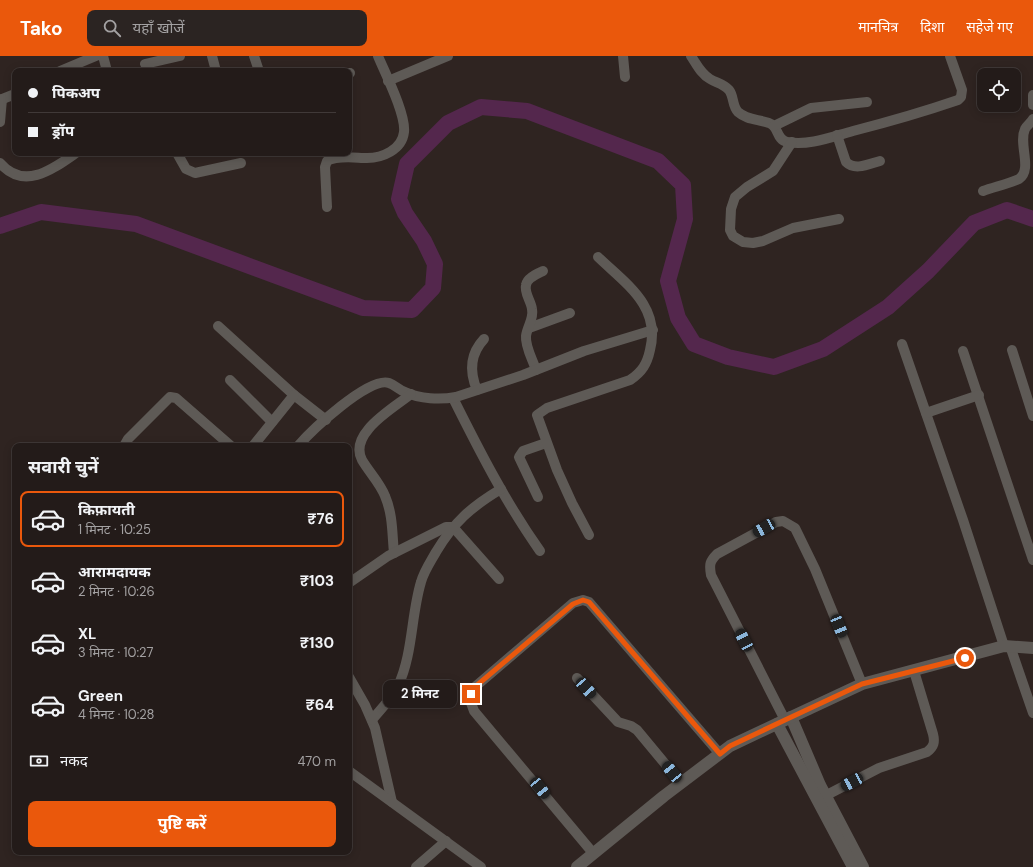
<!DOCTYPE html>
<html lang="hi">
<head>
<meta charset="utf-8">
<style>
  :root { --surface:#231b19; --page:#2b2422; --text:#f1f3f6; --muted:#a3a1a2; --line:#403938; --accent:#ea580c }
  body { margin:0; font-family:"DM Sans","Noto Sans Devanagari",sans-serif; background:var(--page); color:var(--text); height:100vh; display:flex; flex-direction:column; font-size:15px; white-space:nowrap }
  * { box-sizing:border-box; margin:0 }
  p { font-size:13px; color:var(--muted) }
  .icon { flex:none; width:22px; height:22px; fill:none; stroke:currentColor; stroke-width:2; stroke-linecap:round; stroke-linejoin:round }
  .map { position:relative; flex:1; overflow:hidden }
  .details { position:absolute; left:12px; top:387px; width:340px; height:412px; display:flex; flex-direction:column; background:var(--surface); border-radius:8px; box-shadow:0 2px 10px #0003,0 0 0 1px var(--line) }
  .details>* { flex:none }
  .top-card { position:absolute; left:12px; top:12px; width:340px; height:88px; border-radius:8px; box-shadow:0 2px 10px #0003,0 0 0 1px var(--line); display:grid; align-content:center; height:88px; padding:0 16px; background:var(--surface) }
  .buttons { position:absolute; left:977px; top:12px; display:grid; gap:8px }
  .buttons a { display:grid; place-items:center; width:44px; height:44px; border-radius:8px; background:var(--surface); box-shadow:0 2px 10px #0003,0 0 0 1px var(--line); font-size:20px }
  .end { position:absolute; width:18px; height:18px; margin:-9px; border:5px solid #ea580c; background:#fff; box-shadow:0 0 0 2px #fff }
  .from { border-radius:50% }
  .bubble { position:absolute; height:28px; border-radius:8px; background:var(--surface); box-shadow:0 2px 10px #0003,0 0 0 1px var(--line); font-size:13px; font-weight:700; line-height:28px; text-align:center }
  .car { position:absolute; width:12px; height:24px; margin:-12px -6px; border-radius:5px; box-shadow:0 0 3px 1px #0007; background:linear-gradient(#222 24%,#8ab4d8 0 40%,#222 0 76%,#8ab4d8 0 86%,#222 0) }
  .top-card b { display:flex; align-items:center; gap:14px; height:38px; font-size:15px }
  .top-card b+b { border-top:1px solid var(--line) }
  .top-card i { width:10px; height:10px; background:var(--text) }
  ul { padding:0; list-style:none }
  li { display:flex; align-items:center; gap:12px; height:56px; margin:0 8px 6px; padding:0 8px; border:2px solid transparent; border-radius:8px }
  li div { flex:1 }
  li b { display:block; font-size:15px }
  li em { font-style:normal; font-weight:700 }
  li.selected { border-color:var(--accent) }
  li>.icon { width:36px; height:36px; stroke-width:1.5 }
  h2 { padding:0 16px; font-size:18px; line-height:48px }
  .pay { display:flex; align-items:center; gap:10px; height:44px; padding:0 16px; font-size:15px }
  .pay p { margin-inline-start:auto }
  .primary-button { display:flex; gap:8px; margin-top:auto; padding:8px 16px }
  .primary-button a { flex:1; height:46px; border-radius:8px; background:var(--accent); color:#fff; font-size:16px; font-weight:700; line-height:46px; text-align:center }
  header { display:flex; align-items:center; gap:24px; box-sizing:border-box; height:56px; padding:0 20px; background:var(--accent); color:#fff }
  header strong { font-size:19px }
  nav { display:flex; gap:22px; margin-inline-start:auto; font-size:14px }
  .search { width:280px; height:36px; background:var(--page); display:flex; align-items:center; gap:10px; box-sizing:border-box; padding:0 14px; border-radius:8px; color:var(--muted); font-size:15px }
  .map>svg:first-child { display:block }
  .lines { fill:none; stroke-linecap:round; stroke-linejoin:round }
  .river { stroke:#54274d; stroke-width:16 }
  .minor { stroke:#5e5a56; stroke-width:10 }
  .tertiary { stroke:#5e5a56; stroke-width:12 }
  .route { stroke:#ea580c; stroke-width:5 }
</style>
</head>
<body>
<header>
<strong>Tako</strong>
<div class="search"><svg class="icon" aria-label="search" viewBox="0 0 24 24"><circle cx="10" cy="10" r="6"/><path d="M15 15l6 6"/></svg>यहाँ खोजें</div>
<nav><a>मानचित्र</a><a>दिशा</a><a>सहेजे गए</a></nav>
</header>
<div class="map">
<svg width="1033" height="811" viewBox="0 0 1033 811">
  <rect width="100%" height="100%" fill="#2f2421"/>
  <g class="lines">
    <!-- river -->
    <path class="river" d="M0 170 41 156 136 168 363 252 412 254 433 232 435 208 424 185 405 157 399 143 407 108 448 67 481 51 527 55 658 105 683 129 685 163 668 225 678 262 694 288 728 301 774 311 823 293 888 251 928 215 974 167 1007 154 1033 163"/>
    <!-- minor -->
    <g class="minor">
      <path d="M103 0 107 15"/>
      <path d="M212 0 216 15"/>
      <path d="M254 0 259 15"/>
      <path d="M623 0 625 21"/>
      <path d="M691 0C697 9 701 18 710 23 717 27 724 28 729 34 734 40 732 50 738 56 747 64 758 63 769 67 779 70 776 84 787 86 809 90 831 81 853 75 888 66 923 56 958 44L961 41 962 34 950 0"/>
      <path d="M145 8 180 0"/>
      <path d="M60 15 96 0"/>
      <path d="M349 17H350"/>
      <path d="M388 25 448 0"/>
      <path d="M1033 39V49"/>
      <path d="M0 44 15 38"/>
      <path d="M0 66 2 43"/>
      <path d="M774 70 811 52 867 46"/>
      <path d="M837 79 846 106C855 115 869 108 880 105"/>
      <path d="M792 86 773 115 747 131 735 141 731 153 730 174 733 180 743 186 753 187 763 185 793 172 839 163"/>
      <path d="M177 97 186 113 195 117 241 107"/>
      <path d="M0 107C24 135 53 113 76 97"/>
      <path d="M983 135C994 131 1008 128 1019 123 1033 113 1018 88 1025 73 1027 69 1031 67 1033 63"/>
      <path d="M327 151 325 111 327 105C337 99 356 102 367 102 382 102 402 94 404 76 406 58 385 17 378 0"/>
      <path d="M218 270 294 339 326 364"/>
      <path d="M529 272 570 257"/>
      <path d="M902 288 963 464 1004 590"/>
      <path d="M1012 294 1033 360"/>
      <path d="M963 295 1033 504"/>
      <path d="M536 314C533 304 525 291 526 280 527 271 534 263 532 253 531 245 524 237 526 229 527 222 537 218 543 215"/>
      <path d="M230 324 272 366"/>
      <path d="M477 334C469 315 470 298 484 283"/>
      <path d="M453 342C479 394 506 447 540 495"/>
      <path d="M926 357 979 339"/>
      <path d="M124 390 128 383 170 341 176 342 231 390"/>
      <path d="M253 390 294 339"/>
      <path d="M298 390C311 375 369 320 389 327 395 329 399 334 405 336 420 343 440 344 456 341L523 319 584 295 653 274"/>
      <path d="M538 441 519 401 523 395 546 387"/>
      <path d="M589 479 572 447 557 414 537 359 547 352 630 324C642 316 647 308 650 294 661 250 626 228 598 201"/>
      <path d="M394 497C392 477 393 459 385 440 380 427 369 416 362 404 348 377 394 352 411 338"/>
      <path d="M349 527 388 500 446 471H453L499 523"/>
      <path d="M1010 590 1033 657"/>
      <path d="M349 621 365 649 375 672 392 746"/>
      <path d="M577 622 618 666 631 670 637 674 681 727"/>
      <path d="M372 664C381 653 392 642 398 630 413 598 411 559 421 526 424 515 431 505 436 496 454 466 471 451 501 433"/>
      <path d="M785 664 711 519C709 508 710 505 717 498L776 466 783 465 795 472 815 513 862 628"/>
      <path d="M349 715 481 811"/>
      <path d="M819 743 879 712 927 696C934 691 935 686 933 678L914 615"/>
      <path d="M593 797 474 655 470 644 476 630 573 547 583 544 589 546 720 698"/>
      <path d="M416 811 446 785"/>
    </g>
    <!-- tertiary -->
    <g class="tertiary">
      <path d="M791 661 820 729 863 811"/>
      <path d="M777 668 853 811"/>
      <path d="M577 811 664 740 730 690 785 664 862 628 1004 590 1033 592"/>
    </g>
  </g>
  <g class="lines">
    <!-- route -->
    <path class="route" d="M471 638 476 630 573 548 583 544 589 546 720 698 730 690 785 664 862 628 965 602"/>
  </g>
</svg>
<div class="buttons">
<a><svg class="icon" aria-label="locate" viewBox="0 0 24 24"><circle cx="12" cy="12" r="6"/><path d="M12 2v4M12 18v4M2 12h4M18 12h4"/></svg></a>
</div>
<i class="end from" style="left:965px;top:602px"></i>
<i class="end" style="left:471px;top:638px"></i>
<div class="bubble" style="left:383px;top:624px;width:74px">2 मिनट</div>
<i class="car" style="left:764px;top:472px;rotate:241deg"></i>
<i class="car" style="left:839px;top:570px;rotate:158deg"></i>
<i class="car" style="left:744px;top:584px;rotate:333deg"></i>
<i class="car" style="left:586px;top:632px;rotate:138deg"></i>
<i class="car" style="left:672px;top:716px;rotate:321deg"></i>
<i class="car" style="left:852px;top:726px;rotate:242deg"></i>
<i class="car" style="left:540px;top:732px;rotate:141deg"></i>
<div class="top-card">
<b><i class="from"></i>पिकअप</b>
<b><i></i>ड्रॉप</b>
</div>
<section class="details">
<h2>सवारी चुनें</h2>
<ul>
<li class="selected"><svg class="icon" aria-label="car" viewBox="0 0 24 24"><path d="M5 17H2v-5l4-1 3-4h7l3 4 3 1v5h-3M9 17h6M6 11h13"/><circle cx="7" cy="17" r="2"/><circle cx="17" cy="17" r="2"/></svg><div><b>किफ़ायती</b><p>1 मिनट · 10:25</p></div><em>₹76</em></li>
<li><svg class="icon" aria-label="car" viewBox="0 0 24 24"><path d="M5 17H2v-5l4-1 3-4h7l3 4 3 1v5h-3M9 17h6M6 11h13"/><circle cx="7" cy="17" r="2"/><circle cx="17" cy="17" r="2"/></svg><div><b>आरामदायक</b><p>2 मिनट · 10:26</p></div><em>₹103</em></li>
<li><svg class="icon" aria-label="car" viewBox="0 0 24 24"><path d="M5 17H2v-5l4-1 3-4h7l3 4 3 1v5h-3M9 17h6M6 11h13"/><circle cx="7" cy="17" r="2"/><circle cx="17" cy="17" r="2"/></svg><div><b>XL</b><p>3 मिनट · 10:27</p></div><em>₹130</em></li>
<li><svg class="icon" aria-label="car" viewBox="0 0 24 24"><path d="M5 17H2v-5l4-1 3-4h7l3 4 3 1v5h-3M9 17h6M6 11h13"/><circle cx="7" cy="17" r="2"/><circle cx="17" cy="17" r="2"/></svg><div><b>Green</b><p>4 मिनट · 10:28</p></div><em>₹64</em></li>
</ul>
<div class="pay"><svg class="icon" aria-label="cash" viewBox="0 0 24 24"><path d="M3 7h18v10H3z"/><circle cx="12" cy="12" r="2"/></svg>नकद<p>470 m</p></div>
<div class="primary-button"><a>पुष्टि करें</a></div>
</section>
</div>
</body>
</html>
